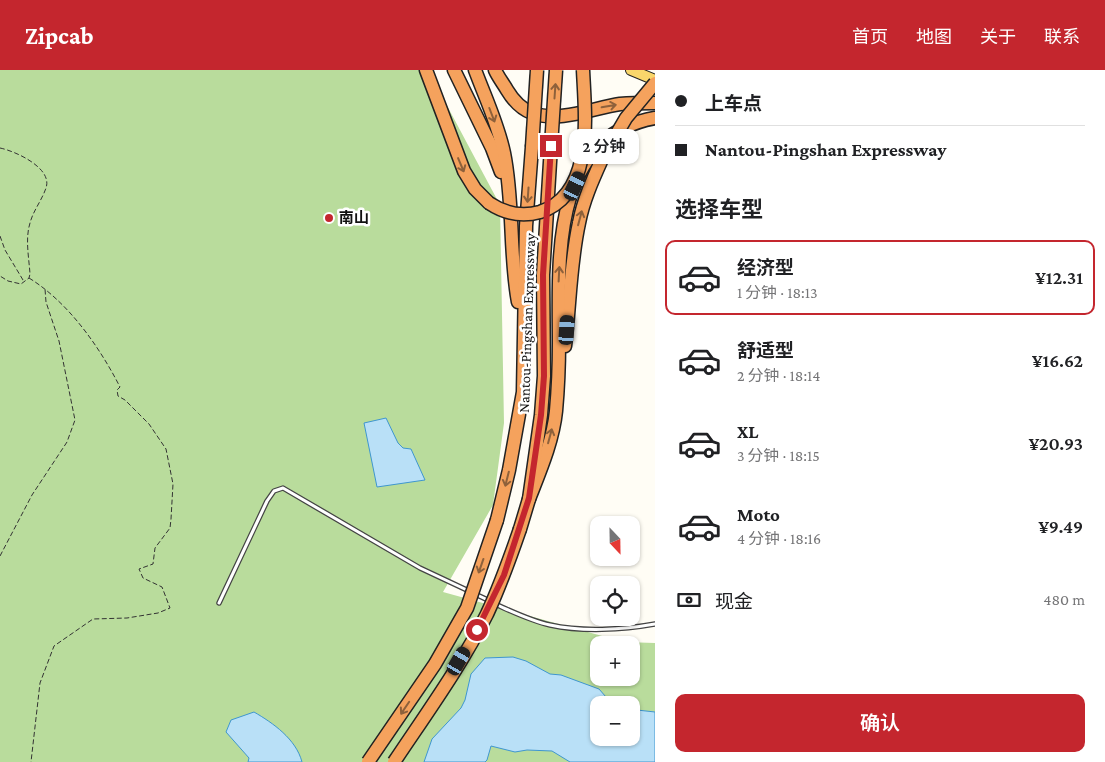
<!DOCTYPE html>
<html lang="zh">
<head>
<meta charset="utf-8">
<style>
  :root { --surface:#fff; --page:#f6f6f6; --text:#202124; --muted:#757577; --line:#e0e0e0; --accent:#c4262e }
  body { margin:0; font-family:"Crimson Pro","Noto Sans SC",serif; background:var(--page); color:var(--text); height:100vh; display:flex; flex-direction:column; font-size:19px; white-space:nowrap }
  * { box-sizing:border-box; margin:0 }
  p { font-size:16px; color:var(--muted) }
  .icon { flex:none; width:28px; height:28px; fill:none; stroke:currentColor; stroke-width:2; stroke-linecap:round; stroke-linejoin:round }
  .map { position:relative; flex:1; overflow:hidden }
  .side { display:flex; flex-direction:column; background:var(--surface); width:450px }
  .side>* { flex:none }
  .banner { display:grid; align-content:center; height:110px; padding:0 20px; background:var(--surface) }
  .needle { width:32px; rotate:158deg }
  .tools { position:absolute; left:590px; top:446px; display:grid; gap:10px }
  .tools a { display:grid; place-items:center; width:50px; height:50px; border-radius:10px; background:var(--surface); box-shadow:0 1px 4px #0004; font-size:25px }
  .end { position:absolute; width:22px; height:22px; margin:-11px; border:6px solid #c4262e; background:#fff; box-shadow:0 0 0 2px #fff }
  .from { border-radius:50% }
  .bubble { position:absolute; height:35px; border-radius:10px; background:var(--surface); box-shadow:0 1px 4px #0004; font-size:16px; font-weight:600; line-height:35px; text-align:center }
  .car { position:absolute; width:15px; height:30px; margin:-15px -8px; border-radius:6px; box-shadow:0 0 4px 1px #0007; background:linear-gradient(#222 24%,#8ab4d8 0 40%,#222 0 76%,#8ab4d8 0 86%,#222 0) }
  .banner b { display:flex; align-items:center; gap:18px; height:48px; font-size:19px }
  .banner b+b { border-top:1px solid var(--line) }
  .banner i { width:12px; height:12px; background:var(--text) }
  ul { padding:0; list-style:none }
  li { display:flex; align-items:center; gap:15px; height:75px; margin:0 10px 8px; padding:0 10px; border:2px solid transparent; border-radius:10px }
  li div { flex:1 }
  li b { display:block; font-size:19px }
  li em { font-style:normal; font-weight:600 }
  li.current { border-color:var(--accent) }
  li>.icon { width:45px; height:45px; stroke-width:1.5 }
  h2 { padding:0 20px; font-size:22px; line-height:60px }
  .pay { display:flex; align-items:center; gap:12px; height:55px; padding:0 20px; font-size:19px }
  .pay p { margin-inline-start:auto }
  .cta { display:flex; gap:10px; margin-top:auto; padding:10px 20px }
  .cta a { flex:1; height:58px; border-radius:10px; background:var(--accent); color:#fff; font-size:20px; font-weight:600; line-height:58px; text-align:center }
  header { display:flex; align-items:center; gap:30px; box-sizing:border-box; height:70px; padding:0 25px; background:var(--accent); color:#fff }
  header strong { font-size:24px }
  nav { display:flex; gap:28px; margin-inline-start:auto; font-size:18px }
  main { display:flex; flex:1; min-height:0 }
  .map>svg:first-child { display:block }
  .forest { fill:#b9dc9c; fill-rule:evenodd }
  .water { fill:#b9e0f7; stroke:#3f96cf }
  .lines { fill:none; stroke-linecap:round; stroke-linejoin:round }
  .lane-casing { stroke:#444; stroke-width:5.5 }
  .primary-casing { stroke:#222; stroke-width:12 }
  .highway-casing { stroke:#222; stroke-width:15 }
  .path { stroke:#333; stroke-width:1; stroke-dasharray:5 2.5; stroke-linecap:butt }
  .lane { stroke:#fff; stroke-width:3 }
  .primary { stroke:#f9d66b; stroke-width:10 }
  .highway { stroke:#f5a25d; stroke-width:12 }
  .highway-bridge-casing { stroke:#222; stroke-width:15; stroke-linecap:butt }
  .highway-bridge { stroke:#f5a25d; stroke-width:12 }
  .oneway { stroke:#8e613b }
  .route { stroke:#c4262e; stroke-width:6 }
  .poi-dot { fill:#c4262e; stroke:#fff; stroke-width:2 }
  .labels { text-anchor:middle; stroke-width:5; stroke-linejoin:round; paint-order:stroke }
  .poi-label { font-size:15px; font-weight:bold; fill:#111; stroke:#fff; text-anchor:start }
  .street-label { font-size:15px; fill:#111; stroke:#fff }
</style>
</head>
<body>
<header>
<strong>Zipcab</strong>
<nav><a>首页</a><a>地图</a><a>关于</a><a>联系</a></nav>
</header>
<main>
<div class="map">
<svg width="655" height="692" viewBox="0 0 655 692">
  <rect width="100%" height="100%" fill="#fffdf5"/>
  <!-- forest -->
  <path class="forest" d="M0 0H428L500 135 504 353 493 435 443 522 624 572 655 573V692H0ZM599 575H631V608H599ZM599 635H631V668H599Z"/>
  <!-- water -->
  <g class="water">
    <path d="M386 348 398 373 403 378 411 379 425 410 377 417 364 353Z"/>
    <path d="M513 587 526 591 550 604 561 605 599 619 613 635H599V668H631V642L637 640 655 642V692H570L552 681 527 680 515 682 491 676 487 690 485 692H424L432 669 461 638 465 630 471 604 485 588Z"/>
    <path d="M254 642C273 653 296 669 302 692H248L249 688 226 662 231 650Z"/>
  </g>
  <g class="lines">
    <!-- lane casing -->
    <g class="lane-casing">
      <g id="lane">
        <path d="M475 524 490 531"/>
        <path d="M219 533 267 431 274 421 283 418 420 498 469 521"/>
        <path d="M495 534C513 542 531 551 550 555 582 562 622 560 655 554"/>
      </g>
    </g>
    <!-- primary casing -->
    <g class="primary-casing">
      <path id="primary" d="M631 0 655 10"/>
    </g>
    <!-- highway casing -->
    <g class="highway-casing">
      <g id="highway">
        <path d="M426 0 464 101 475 119 489 133"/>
        <path d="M454 0 492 78 501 102"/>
        <path d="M475 0C485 27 498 54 504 83 514 132 509 183 518 232"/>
        <path d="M495 0C498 7 503 13 507 20 513 30 521 39 532 43 560 53 593 38 620 34 632 33 643 33 655 33"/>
        <path d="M565 276C570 235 570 194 579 153 583 131 593 109 602 89"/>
        <path d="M529 429C540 401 553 371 556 341 558 319 559 296 559 273 559 192 549 67 655 48"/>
        <path d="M497 450 509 400 523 322 526 156 532 77"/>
        <path d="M520 459 529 429 541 345 544 306 543 205 551 76"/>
      </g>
    </g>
    <!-- path -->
    <g class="path">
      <path d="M0 78C15 81 53 98 46 118 42 130 33 141 30 153 25 169 29 188 30 204L29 208 21 214 8 211 0 206"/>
      <path d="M0 166 5 180 23 210 22 212"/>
      <path d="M29 208C68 232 99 276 120 317L117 320 118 326 125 330 149 354 166 379 173 414 171 449 170 458 155 478 153 494 139 499 143 508 162 517 170 538 158 543 127 548 93 549 54 576 40 613 31 692"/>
      <path d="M0 486 32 425 67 372 75 350 59 271 46 232 45 219"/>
    </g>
    <!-- lane -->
    <use href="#lane" class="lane"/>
    <!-- primary -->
    <use href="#primary" class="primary"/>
    <!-- highway -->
    <use href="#highway" class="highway"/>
    <!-- highway-bridge casing -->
    <g class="highway-bridge-casing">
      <g id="highway-bridge">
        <path d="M551 76 556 0"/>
        <path d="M532 77 537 0"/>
        <path d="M602 89 626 48 655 13"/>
        <path d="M489 133C504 143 522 147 540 142 595 124 585 45 583 0"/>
        <path d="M368 692 435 594 467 538 497 450"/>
        <path d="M394 692C426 644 461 596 487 544 500 516 510 488 520 459"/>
      </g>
    </g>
    <!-- highway-bridge -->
    <use href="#highway-bridge" class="highway-bridge"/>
  </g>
  <!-- one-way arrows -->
  <defs><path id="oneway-shaft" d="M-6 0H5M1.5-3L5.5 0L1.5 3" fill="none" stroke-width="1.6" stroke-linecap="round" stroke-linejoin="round" transform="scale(1.25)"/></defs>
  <g class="oneway">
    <use href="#oneway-shaft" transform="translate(555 21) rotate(-86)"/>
    <use href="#oneway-shaft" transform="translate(609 36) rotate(-10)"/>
    <use href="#oneway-shaft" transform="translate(492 45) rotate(69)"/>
    <use href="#oneway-shaft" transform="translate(461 95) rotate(67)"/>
    <use href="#oneway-shaft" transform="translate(528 125) rotate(94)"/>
    <use href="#oneway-shaft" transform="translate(580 148) rotate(-75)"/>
    <use href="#oneway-shaft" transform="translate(559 204) rotate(-87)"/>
    <use href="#oneway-shaft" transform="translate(550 366) rotate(-75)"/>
    <use href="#oneway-shaft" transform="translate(507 409) rotate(104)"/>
    <use href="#oneway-shaft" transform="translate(481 496) rotate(109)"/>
    <use href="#oneway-shaft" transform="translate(405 638) rotate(124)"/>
  </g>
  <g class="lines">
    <!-- route -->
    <path class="route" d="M477 560 504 505 529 428 541 345 544 306 543 205 551 76"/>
  </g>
  <!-- markers -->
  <circle class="poi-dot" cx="329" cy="148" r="5"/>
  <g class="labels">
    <!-- poi labels -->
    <g class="poi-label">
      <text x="339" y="153">南山</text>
    </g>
    <!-- street labels -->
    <g class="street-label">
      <text transform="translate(527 253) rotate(-88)" y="5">Nantou-Pingshan Expressway</text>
    </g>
  </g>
</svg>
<div class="tools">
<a><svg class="needle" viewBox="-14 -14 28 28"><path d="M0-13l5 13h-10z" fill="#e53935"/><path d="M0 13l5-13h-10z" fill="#757577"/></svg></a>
<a><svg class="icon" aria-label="locate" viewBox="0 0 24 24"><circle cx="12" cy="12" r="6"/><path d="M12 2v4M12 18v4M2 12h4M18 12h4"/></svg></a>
<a>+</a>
<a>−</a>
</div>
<i class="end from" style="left:477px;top:560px"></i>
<i class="end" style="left:551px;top:76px"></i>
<div class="bubble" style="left:569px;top:59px;width:70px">2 分钟</div>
<i class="car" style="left:575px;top:116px;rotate:25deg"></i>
<i class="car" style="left:567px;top:260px;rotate:4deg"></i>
<i class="car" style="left:459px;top:591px;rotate:30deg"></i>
</div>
<section class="side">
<div class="banner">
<b><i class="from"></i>上车点</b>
<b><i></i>Nantou-Pingshan Expressway</b>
</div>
<h2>选择车型</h2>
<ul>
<li class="current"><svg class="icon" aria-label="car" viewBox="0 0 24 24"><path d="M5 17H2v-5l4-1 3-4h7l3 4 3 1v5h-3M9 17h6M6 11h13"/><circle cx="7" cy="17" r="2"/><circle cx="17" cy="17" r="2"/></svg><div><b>经济型</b><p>1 分钟 · 18:13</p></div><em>¥12.31</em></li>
<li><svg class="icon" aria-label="car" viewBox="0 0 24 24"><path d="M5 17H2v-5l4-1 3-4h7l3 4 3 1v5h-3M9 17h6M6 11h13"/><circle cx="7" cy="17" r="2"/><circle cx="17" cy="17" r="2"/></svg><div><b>舒适型</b><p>2 分钟 · 18:14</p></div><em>¥16.62</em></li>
<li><svg class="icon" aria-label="car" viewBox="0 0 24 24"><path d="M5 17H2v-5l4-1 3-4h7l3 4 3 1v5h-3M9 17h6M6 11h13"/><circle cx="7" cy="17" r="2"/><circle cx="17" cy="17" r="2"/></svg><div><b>XL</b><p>3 分钟 · 18:15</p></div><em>¥20.93</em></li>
<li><svg class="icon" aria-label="car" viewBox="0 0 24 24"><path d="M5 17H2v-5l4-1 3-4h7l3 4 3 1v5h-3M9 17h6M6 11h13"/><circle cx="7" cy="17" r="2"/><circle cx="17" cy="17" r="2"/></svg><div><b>Moto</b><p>4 分钟 · 18:16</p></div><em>¥9.49</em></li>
</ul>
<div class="pay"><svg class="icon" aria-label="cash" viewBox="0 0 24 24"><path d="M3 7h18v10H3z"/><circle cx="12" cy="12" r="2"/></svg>现金<p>480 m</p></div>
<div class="cta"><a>确认</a></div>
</section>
</main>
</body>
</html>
